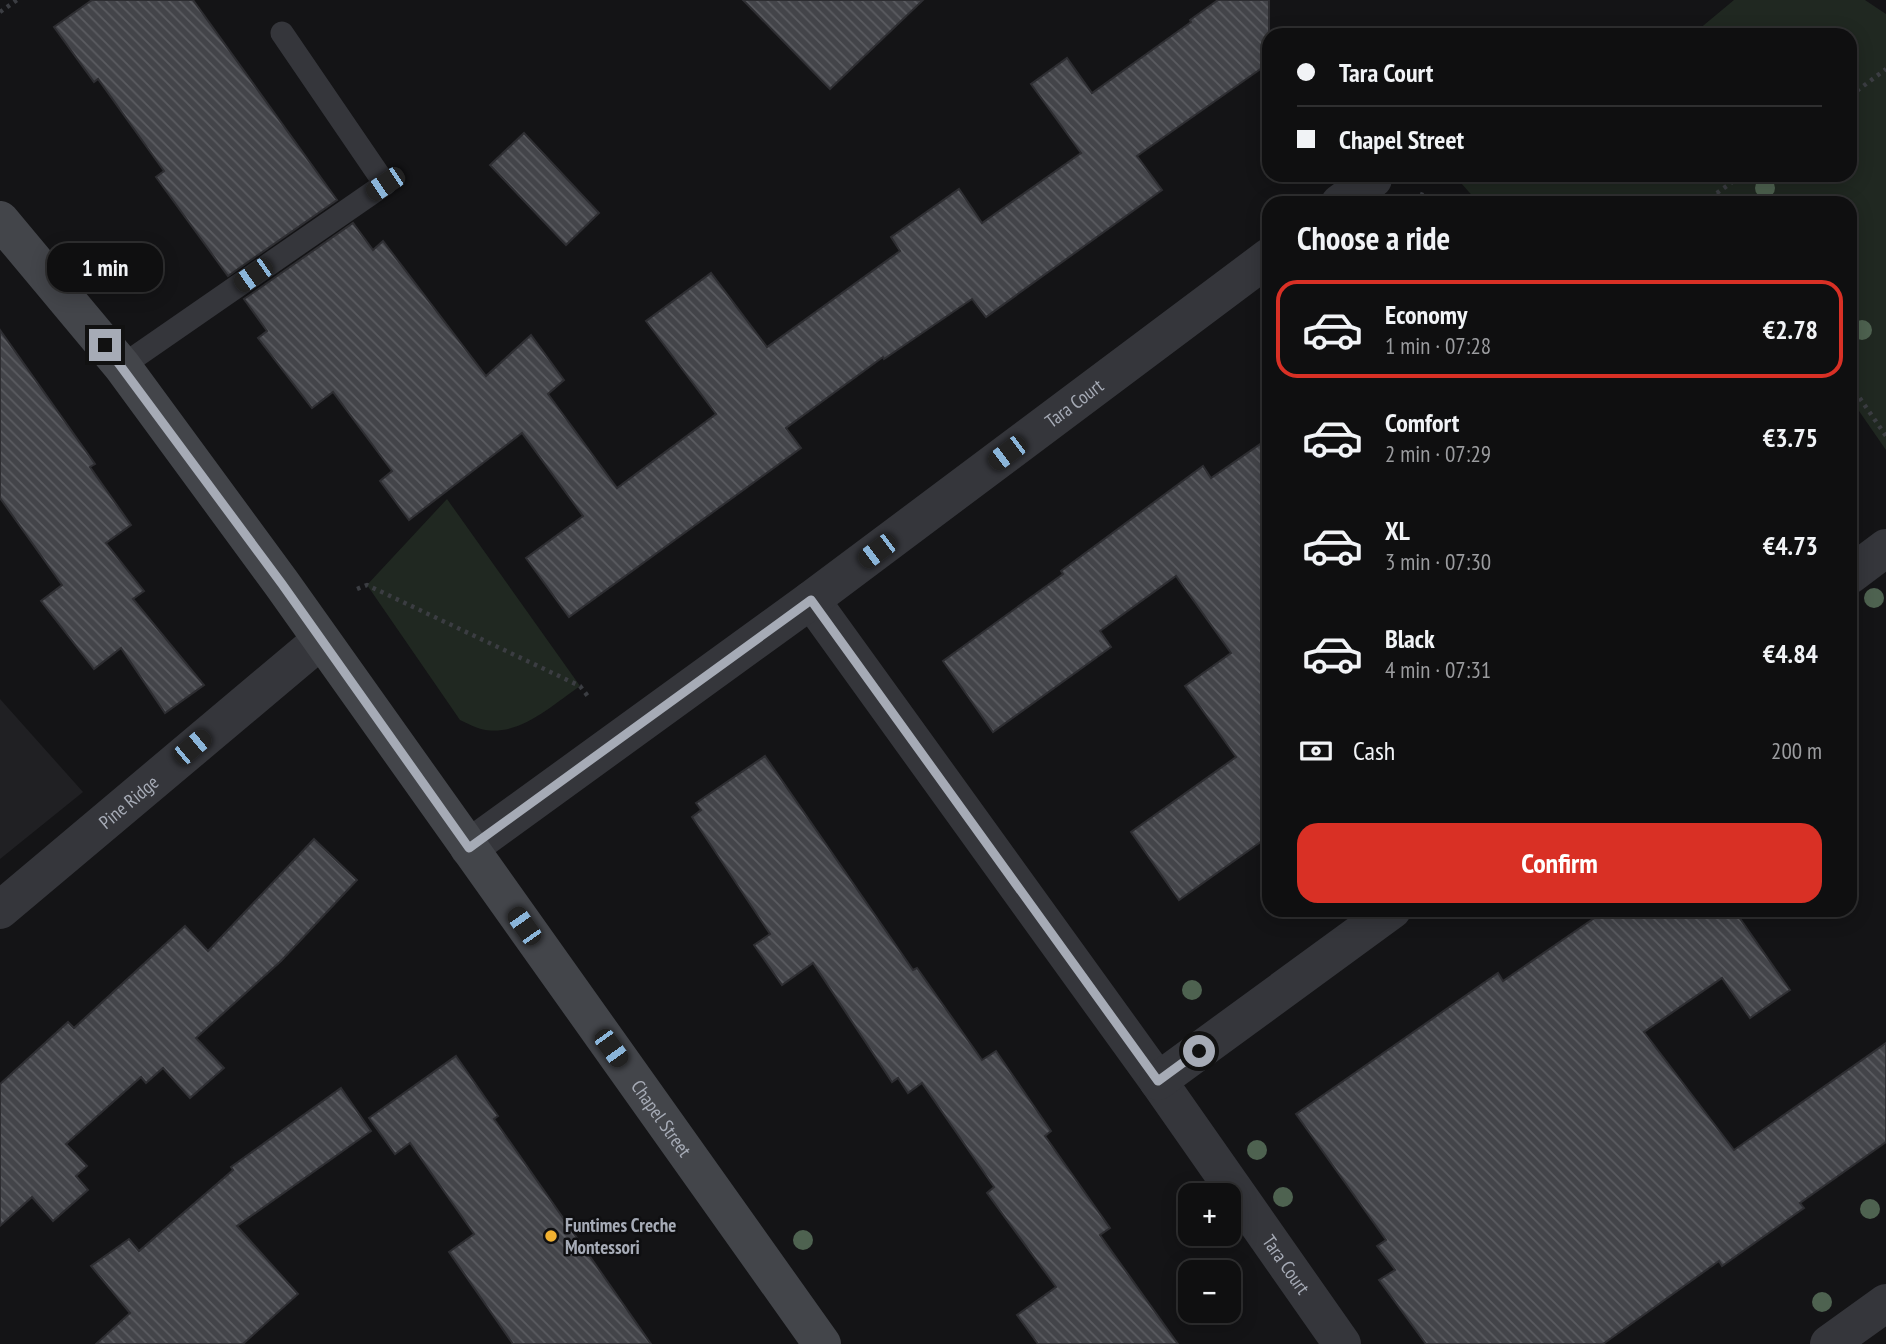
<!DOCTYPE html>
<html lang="en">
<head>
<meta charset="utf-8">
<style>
	body { margin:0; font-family:"PT Sans Narrow",sans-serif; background:#181819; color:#f1f3f6; height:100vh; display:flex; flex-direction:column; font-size:26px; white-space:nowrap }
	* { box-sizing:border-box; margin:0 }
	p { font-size:23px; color:#9b9c9f }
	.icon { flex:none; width:38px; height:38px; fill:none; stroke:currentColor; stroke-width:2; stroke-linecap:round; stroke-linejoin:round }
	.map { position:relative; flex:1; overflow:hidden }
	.drawer { position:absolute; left:1262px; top:196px; width:595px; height:721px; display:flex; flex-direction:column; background:#0f0f10; border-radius:21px; box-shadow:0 4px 18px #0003,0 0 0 2px #2f2f30 }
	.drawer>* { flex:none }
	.guide { position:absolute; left:1262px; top:28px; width:595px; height:154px; border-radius:21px; box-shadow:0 4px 18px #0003,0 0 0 2px #2f2f30; display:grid; align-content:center; height:154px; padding:0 35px; background:#0f0f10 }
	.controls { position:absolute; left:1178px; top:1183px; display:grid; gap:14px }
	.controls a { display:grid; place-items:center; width:63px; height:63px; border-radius:14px; background:#0f0f10; box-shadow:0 4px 18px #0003,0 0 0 2px #2f2f30; font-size:35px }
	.end { position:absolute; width:32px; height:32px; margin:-16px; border:9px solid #a6abb6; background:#111; box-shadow:0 0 0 4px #111 }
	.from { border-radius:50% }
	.bubble { position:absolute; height:49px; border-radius:21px; background:#0f0f10; box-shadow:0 4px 18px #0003,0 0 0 2px #2f2f30; font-size:23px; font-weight:600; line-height:49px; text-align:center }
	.car { position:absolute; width:21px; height:42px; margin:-21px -10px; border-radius:9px; box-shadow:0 0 5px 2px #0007; background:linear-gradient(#222 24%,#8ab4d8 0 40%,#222 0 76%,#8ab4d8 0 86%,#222 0) }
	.guide b { display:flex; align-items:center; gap:24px; height:66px; font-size:26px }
	.guide b+b { border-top:2px solid #2f2f30 }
	.guide i { width:18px; height:18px; background:#f1f3f6 }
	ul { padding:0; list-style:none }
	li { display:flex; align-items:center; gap:21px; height:98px; margin:0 14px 10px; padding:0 21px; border:4px solid transparent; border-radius:21px }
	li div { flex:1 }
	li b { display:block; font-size:26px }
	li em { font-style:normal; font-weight:600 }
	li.current { border-color:#d93025 }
	li>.icon { width:63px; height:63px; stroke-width:1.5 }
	h2 { padding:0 35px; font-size:32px; line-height:84px }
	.pay { display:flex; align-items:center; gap:18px; height:77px; padding:0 35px; font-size:26px }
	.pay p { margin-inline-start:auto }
	.cta { display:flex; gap:14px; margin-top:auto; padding:14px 35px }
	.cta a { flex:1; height:80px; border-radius:21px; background:#d93025; color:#fff; font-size:28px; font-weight:600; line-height:80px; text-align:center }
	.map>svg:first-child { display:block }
	.built { fill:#202023 }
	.green { fill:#202821 }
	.building { fill:url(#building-back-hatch); stroke:#2e2e32; stroke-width:2 }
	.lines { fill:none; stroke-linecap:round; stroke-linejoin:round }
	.path { stroke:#3b3d42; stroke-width:4.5; stroke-dasharray:3.5 5; stroke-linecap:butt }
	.service { stroke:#35363b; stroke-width:23 }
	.minor { stroke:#35363b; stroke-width:38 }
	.secondary { stroke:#43454a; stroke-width:38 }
	.tree { fill:#4e6250 }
	.route { stroke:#a6abb6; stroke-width:9 }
	.poi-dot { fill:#f0b031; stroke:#0f0f11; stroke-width:2.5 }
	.labels { text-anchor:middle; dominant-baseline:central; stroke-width:5; stroke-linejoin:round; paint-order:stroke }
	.street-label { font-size:19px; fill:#a6abb6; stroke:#0f0f11 }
	.poi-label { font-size:19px; font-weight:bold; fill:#a6abb6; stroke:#0f0f11; text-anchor:start }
</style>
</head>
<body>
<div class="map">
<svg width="1886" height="1344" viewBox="0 0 1886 1344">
	<defs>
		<pattern id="building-back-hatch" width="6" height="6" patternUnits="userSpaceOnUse" patternTransform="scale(1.75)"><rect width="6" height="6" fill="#434449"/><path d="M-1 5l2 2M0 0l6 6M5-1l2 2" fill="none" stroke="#5b5c61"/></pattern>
	</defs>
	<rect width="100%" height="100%" fill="#141416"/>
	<path class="built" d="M 0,699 L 83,792 L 0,859 Z"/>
	<g class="green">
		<path d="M 1734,0 L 1865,0 L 1886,14 L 1886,450 L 1850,398 L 1850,203 L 1474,203 L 1476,200 L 1454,175 L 1850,175 L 1850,35 L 1692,35 Z"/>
		<path d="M 447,499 L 580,686 C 551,706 518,738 481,729 C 474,727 467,723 460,720 L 367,585 Z"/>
	</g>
	<g class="building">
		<path d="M 92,0 L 193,0 L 337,200 L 228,276 L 156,177 L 164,171 L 98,79 L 94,82 L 54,27 Z"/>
		<path d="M 743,0 L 923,0 L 830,89 Z"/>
		<path d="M 1218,0 L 1269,0 L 1269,63 L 1137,156 L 1162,190 L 986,317 L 972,299 L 884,359 L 883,357 L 786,428 L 801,448 L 569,617 L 526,558 L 583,516 L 522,433 L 409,520 L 380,481 L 392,471 L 333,392 L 312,408 L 258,338 L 267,331 L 244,299 L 353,223 L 373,250 L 383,241 L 486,376 L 531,335 L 564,380 L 548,394 L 617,488 L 716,414 L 646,321 L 711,273 L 767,347 L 900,251 L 891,237 L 959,189 L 982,223 L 1081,153 L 1031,84 L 1067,58 L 1092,93 L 1191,22 L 1190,20 Z"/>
		<path d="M 524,133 L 599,213 L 566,245 L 490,165 Z"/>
		<path d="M 0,330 L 95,464 L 90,467 L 131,525 L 106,543 L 144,591 L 133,599 L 204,685 L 165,713 L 121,648 L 94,669 L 41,601 L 62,585 L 0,498 Z"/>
		<path d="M 1269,438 L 1269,836 L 1179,900 L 1131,832 L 1236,757 L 1185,686 L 1231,653 L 1176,576 L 1100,631 L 1111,647 L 993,732 L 943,661 L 1063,574 L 1061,571 L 1203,466 L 1211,478 Z"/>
		<path d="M 765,756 L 913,970 L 917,968 L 982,1060 L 996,1051 L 1051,1131 L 1045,1136 L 1110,1228 L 1100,1235 L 1178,1344 L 1038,1344 L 1017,1315 L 1056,1287 L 987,1193 L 994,1187 L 922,1083 L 908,1093 L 898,1078 L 892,1082 L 813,963 L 782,985 L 754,945 L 770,934 L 692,817 L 701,810 L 696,803 Z"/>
		<path d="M 314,839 L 357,880 L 281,961 L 196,1038 L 224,1068 L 190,1098 L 163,1068 L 146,1083 L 141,1077 L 66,1144 L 87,1166 L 76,1176 L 88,1190 L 53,1221 L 32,1197 L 0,1226 L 0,1084 L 68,1022 L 74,1028 L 185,926 L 208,951 Z"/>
		<path d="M 1606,910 L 1734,910 L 1790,990 L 1750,1018 L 1722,978 L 1644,1032 L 1734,1150 L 1886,1043 L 1886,1142 L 1800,1203 L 1804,1208 L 1722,1266 L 1719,1261 L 1603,1344 L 1426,1344 L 1379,1280 L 1395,1270 L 1377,1246 L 1386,1240 L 1296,1114 L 1498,973 L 1503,981 Z"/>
		<path d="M 456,1056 L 498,1116 L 494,1119 L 651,1344 L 513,1344 L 449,1252 L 474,1234 L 410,1143 L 395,1154 L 369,1118 Z"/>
		<path d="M 341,1088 L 371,1131 L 237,1226 L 298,1294 L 243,1344 L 96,1344 L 130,1313 L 91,1266 L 129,1239 L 139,1251 L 233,1170 L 231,1167 Z"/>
	</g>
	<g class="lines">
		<g class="path">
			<path d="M 0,12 L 17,0"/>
			<path d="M 1850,96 L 1886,69"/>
			<path d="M 1420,194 L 1448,203"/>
			<path d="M 1716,194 L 1723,203"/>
			<path d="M 1703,203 L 1742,175"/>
			<path d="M 1850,384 L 1886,436"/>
			<path d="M 357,589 L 367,585 L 580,686 L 590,699"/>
		</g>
		<path class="service" d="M 122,366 L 385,184 L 282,33"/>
		<g class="minor">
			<path d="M 1340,203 L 1373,179"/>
			<path d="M 1850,575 L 1886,548"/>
			<path id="s1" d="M 811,600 L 1158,1081 L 1342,1344"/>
			<path id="s2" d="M 469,848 L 811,600 L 1269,257"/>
			<path id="s3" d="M 0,910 L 321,640"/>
			<path d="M 1158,1081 L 1392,910"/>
			<path d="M 1829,1344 L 1886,1303"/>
		</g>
		<path class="secondary" id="s4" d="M 0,220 L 122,366 L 282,584 L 822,1344"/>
	</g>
	<g class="tree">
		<circle cx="1765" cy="188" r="10"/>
		<circle cx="1862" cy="330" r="10"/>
		<circle cx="1874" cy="598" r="10"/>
		<circle cx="1192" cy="990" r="10"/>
		<circle cx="1257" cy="1150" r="10"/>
		<circle cx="1283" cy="1197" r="10"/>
		<circle cx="1870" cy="1209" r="10"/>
		<circle cx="803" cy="1240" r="10"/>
		<circle cx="1822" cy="1302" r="10"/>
	</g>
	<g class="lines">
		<path class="route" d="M 105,345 L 282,584 L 469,848 L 811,600 L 1158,1081 L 1199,1051"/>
	</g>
	<circle class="poi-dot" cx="551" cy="1236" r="7"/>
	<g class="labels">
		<g class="street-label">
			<text stroke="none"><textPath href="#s2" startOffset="751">Tara Court</textPath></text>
			<text stroke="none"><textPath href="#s3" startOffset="168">Pine Ridge</textPath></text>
			<text stroke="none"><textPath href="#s4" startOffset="1116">Chapel Street</textPath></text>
			<text stroke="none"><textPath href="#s1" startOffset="817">Tara Court</textPath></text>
		</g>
		<g class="poi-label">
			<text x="565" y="1225">Funtimes Creche<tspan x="565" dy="22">Montessori</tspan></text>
		</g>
	</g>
</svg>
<div class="controls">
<a>+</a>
<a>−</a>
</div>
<i class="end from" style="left:1199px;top:1051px"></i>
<i class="end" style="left:105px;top:345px"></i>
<div class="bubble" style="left:47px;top:243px;width:116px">1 min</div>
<i class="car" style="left:385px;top:184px;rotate:236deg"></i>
<i class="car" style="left:253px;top:275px;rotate:235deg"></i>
<i class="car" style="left:1007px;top:453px;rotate:233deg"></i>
<i class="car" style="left:877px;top:551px;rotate:233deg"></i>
<i class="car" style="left:192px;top:747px;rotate:50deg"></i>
<i class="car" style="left:524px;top:926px;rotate:325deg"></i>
<i class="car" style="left:611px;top:1048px;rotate:144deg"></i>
<div class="guide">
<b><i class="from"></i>Tara Court</b>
<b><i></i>Chapel Street</b>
</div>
<section class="drawer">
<h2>Choose a ride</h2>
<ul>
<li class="current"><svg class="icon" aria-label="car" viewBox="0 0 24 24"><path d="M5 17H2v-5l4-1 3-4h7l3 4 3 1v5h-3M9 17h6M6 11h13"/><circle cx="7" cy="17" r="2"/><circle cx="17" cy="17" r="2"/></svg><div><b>Economy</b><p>1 min · 07:28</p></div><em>€2.78</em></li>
<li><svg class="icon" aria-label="car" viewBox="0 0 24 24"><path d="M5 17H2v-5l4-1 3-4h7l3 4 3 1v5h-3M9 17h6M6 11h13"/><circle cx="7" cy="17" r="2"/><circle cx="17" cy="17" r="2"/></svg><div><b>Comfort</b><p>2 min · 07:29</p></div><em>€3.75</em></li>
<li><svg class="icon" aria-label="car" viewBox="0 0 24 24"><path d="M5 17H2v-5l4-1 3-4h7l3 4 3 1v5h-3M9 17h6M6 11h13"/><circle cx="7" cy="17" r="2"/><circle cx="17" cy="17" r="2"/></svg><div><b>XL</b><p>3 min · 07:30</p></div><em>€4.73</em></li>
<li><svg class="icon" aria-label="car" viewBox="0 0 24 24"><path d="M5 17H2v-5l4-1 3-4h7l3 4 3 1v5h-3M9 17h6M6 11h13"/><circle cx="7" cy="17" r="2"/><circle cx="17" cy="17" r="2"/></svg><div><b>Black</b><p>4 min · 07:31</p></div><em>€4.84</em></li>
</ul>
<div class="pay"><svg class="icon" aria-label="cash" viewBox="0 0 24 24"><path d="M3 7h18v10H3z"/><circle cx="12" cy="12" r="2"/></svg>Cash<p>200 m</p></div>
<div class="cta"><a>Confirm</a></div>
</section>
</div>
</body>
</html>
